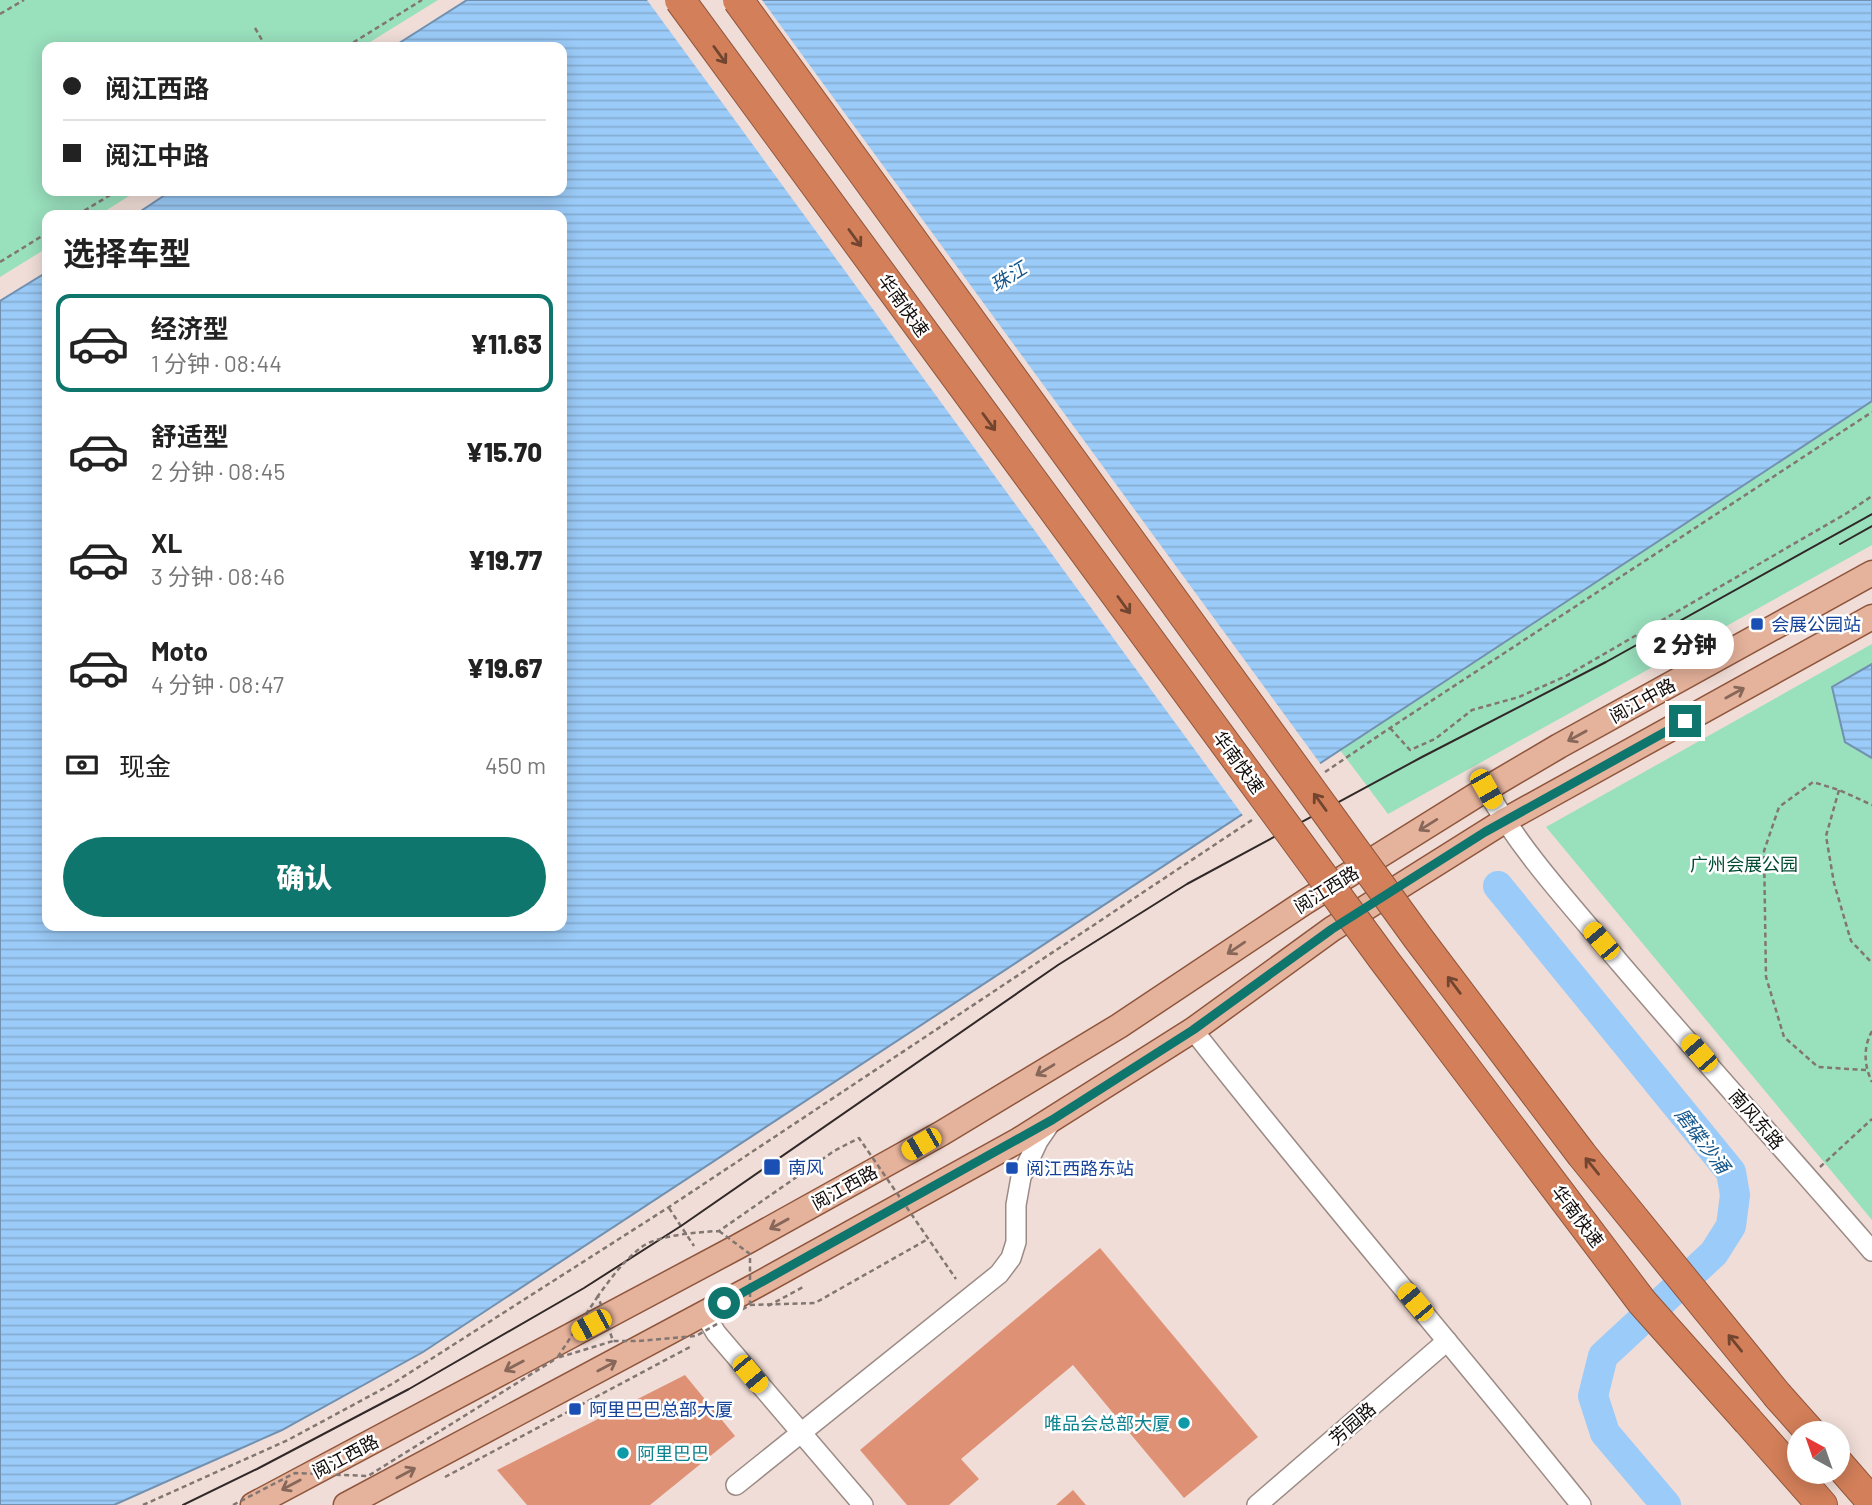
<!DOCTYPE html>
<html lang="zh">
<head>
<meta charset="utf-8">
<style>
	body { margin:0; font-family:Barlow,"Noto Sans SC",sans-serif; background:#f6f6f6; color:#222; height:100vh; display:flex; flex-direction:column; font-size:26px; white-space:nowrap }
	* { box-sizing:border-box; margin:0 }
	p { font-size:23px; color:#767676 }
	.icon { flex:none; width:38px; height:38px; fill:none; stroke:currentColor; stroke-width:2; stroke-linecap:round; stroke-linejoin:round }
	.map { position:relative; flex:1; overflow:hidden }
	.details { position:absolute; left:42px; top:210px; width:525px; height:721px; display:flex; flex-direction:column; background:#fff; border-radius:14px; box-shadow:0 4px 18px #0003 }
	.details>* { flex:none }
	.top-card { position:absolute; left:42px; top:42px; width:525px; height:154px; border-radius:14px; box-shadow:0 4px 18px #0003; display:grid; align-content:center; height:154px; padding:0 21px; background:#fff }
	.needle { width:46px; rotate:320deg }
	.fabs { position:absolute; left:1787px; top:1421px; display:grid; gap:14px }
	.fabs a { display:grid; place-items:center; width:63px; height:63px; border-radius:50%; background:#fff; box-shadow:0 4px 18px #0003; font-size:35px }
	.end { position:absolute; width:32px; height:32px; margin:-16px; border:9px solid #0f766e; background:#fff; box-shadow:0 0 0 4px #fff }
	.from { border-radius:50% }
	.bubble { position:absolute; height:49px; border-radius:24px; background:#fff; box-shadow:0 4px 18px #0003; font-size:23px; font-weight:800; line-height:49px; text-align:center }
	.car { position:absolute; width:21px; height:42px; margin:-21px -10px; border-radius:9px; box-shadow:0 0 5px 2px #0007; background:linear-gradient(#f5c518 24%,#345 0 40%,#f5c518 0 76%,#345 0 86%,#f5c518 0) }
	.top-card b { display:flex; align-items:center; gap:24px; height:66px; font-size:26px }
	.top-card b+b { border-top:2px solid #e0e0e0 }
	.top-card i { width:18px; height:18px; background:#222 }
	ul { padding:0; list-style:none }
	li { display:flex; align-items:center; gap:21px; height:98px; margin:0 14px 10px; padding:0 7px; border:4px solid transparent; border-radius:14px }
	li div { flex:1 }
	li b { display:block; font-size:26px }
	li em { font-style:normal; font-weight:800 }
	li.selected { border-color:#0f766e }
	li>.icon { width:63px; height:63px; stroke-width:1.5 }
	h2 { padding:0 21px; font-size:32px; line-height:84px }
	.pay { display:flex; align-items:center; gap:18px; height:77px; padding:0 21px; font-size:26px }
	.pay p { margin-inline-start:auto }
	.cta { display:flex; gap:14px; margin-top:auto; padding:14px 21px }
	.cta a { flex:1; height:80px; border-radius:42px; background:#0f766e; color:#fff; font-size:28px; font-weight:800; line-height:80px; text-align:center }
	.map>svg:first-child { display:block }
	.green { fill:#99e0bd }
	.water { fill:url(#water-rules); stroke:#7291b0; stroke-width:2 }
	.pier { fill:#f0ddd7 }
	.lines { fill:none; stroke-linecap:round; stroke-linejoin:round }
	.river { stroke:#9bcbf8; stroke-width:30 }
	.building { fill:#df9176 }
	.minor-casing { stroke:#9c8b85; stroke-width:22 }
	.major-casing { stroke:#8f563d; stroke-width:27 }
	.highway-casing { stroke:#8f563d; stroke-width:32 }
	.path { stroke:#827672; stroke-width:2.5; stroke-dasharray:5 3.5; stroke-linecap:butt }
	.minor { stroke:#fff; stroke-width:19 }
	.major { stroke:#e5b29b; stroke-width:24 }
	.highway { stroke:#d37f59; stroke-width:30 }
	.tram { stroke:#312927; stroke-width:2 }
	.highway-bridge-casing { stroke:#8f563d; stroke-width:32; stroke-linecap:butt }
	.path-bridge { stroke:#827672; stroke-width:2.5; stroke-dasharray:5 3.5; stroke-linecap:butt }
	.highway-bridge { stroke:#d37f59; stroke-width:30 }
	.oneway { stroke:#724531 }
	.oneway2 { stroke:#866759 }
	.route { stroke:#0f766e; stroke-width:9 }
	.transit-dot { fill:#1a4fb4; stroke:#fff; stroke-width:2.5 }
	.culture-dot { fill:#0f9aa8; stroke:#fff; stroke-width:2.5 }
	.labels { text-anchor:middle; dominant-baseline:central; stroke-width:5; stroke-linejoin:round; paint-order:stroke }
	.street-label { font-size:18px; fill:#110b09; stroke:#fff }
	.transit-label { font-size:18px; fill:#164399; stroke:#fff; text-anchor:start }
	.park-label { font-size:18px; fill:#014b32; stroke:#fff }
	.culture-label { font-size:18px; fill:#0d838f; stroke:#fff; text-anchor:end }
	.water-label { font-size:19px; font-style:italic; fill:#17588c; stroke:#fff }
</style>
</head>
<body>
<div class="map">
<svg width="1872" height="1505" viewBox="0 0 1872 1505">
	<defs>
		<pattern id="water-rules" width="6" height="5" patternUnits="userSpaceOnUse" patternTransform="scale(1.75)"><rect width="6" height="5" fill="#9bcbf8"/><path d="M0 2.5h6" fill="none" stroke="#84add3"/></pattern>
	</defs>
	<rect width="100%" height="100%" fill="#f0ddd7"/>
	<g class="green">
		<path d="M 0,0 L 438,0 L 362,47 L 47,47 L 47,191 L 137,191 L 99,215 L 47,215 L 47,248 L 0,277 Z"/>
		<path d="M 1872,401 L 1872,545 L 1388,814 L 1340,750 Z"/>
		<path d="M 1872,644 L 1872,1220 L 1546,827 Z"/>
	</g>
	<g class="water">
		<path d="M 467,0 L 1872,0 L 1872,401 L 423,1352 L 282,1430 L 114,1505 L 0,1505 L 0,301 L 47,272 L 47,926 L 562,926 L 562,215 L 135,215 L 171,191 L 562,191 L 562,47 L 393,47 Z"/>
		<path d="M 1872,664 L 1872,758 L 1845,742 L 1832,687 Z"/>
	</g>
	<path class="pier" d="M 647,0 L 762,0 L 1322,766 L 1244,817 Z"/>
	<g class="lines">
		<path class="river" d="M 1498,886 L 1731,1172 L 1735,1195 L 1731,1226 L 1714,1253 L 1603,1356 L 1593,1396 L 1605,1433 L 1666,1505"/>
	</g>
	<g class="building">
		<path d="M 1100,1248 L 1258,1437 L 1184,1498 L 1073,1365 L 961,1459 L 979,1479 L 949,1505 L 907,1505 L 860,1450 Z"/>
		<path d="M 685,1375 L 735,1436 L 650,1505 L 527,1505 L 497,1470 Z"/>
		<path d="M 1073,1490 L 1086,1505 L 1056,1505 Z"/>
	</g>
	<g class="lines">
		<defs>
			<g id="minor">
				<path d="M 1486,789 C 1522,853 1572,906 1619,962 C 1702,1059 1788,1154 1872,1251"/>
				<path d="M 1193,1030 C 1319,1191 1453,1345 1581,1505"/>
				<path d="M 704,1313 L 716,1333 L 863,1505"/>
				<path d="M 736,1485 L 999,1274 L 1011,1258 L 1016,1242 L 1016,1205 L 1021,1177 L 1038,1141 L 1051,1122"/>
				<path d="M 1257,1505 L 1447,1341"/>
			</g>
			<g id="major">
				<path d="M 253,1505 L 737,1247 L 942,1133 L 1119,1026 L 1305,902 L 1486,789 L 1559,746 L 1872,573"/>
				<path d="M 346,1505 L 757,1285 L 1019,1140 L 1193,1030 L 1332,929 L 1504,821 L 1872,617"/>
			</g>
			<g id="highway">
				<path d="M 1778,1396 L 1811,1433"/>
				<path d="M 1748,1421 L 1822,1505"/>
				<path d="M 1838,1463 L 1872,1502"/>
			</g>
		</defs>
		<use href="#minor" class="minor-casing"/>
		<use href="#major" class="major-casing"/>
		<use href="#highway" class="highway-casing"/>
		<g class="path">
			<path d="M 0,14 L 24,0"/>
			<path d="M 255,28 L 266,47"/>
			<path d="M 346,47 L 422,0"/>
			<path d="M 77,215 L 117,191"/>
			<path d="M 0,262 L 47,233"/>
			<path d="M 1390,728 L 1410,750 L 1435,739 L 1472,710 L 1519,697 L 1566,676 L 1847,513 L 1872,496"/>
			<path d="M 1325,772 L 1390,728 L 1872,412"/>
			<path d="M 1839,790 L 1826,836 L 1834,883 L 1851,941 L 1872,963"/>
			<path d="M 1872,1031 C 1863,1047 1864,1066 1872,1082"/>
			<path d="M 1866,1070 L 1818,1067 L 1784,1037 L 1766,977 L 1764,851 L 1779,807 L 1813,782 L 1839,790 L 1872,805"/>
			<path d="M 1820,1167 L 1872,1119"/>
			<path d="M 669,1208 L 694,1246"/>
			<path d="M 768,1306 L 805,1286"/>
			<path d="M 445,1477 L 690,1347"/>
			<path d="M 143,1505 L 288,1440 L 392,1384 L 669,1207 L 1252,820"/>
		</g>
		<use href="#minor" class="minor"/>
		<use href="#major" class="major"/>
		<use href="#highway" class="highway"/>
		<g class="tram">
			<path d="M 1840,544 L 1872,526"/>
			<path d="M 183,1505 L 257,1469 L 409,1389 L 584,1288 L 681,1226 L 1058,965 L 1187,884 L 1422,757 L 1606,662 L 1872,514"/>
		</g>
		<defs>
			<g id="highway-bridge">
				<path d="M 680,0 L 1384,960 L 1642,1302 L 1748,1421"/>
				<path d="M 738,0 L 1418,938 L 1582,1155 L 1778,1396"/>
			</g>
		</defs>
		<use href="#highway-bridge" class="highway-bridge-casing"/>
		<g class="path-bridge">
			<path d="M 719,1231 L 750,1254 L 750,1305 L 696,1336 L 639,1341 L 613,1341 L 598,1296 C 611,1278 624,1260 643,1246 C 659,1235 699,1232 719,1231 L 834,1151 L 859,1138 L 956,1279"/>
			<path d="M 598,1296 L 557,1358 L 613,1341"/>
			<path d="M 750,1305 L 815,1303 L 928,1239"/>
			<path d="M 233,1505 L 295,1473 L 368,1476 L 557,1358"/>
		</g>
		<use href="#highway-bridge" class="highway-bridge"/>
	</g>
	<defs><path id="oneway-shaft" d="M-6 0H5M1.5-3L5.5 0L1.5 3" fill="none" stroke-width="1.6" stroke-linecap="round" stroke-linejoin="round" transform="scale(1.75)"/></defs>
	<g class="oneway">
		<use href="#oneway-shaft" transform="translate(720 55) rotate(54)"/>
		<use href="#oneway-shaft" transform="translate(855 238) rotate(54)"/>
		<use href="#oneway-shaft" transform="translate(989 422) rotate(54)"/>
		<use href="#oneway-shaft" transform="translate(1124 605) rotate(54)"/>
		<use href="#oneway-shaft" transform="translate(1320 802) rotate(-126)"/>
		<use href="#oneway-shaft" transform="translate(1454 985) rotate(-127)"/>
		<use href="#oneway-shaft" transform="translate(1592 1166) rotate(-129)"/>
		<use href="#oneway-shaft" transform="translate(1735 1343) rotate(-129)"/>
	</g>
	<g class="oneway2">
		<use href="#oneway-shaft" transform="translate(1735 693) rotate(-29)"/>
		<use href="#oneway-shaft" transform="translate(1577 736) rotate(151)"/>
		<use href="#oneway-shaft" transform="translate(1428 825) rotate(148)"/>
		<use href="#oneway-shaft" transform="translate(1236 948) rotate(146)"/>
		<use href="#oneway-shaft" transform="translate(1045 1070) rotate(149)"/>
		<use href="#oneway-shaft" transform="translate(779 1224) rotate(151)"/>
		<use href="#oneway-shaft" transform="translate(514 1366) rotate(152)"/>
		<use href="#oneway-shaft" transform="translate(607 1366) rotate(-28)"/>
		<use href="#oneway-shaft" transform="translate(406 1473) rotate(-28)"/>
		<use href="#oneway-shaft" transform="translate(291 1485) rotate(152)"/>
	</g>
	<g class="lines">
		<path class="route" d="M 724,1303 L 1052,1120 L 1193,1030 L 1332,929 L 1485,832 L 1685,721"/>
	</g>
	<g class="transit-dot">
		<rect x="1750" y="617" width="14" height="14" rx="3.5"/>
		<rect x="763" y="1158" width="18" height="18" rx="3.5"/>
		<rect x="1005" y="1161" width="14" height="14" rx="3.5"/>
		<rect x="568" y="1402" width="14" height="14" rx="3.5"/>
	</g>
	<g class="culture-dot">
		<circle cx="1184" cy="1423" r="7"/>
		<circle cx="623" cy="1453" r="7"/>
	</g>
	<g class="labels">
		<g class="street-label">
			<text transform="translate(904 305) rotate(54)">华南快速</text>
			<text transform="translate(1642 700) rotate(-29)">阅江中路</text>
			<text transform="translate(1239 762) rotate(54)">华南快速</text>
			<text transform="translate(1326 889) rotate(-32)">阅江西路</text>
			<text transform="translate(1757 1119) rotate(49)">南风东路</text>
			<text transform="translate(844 1187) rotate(-29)">阅江西路</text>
			<text transform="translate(1578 1216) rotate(53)">华南快速</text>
			<text transform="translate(1352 1423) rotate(-41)">芳园路</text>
			<text transform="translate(345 1456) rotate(-28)">阅江西路</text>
		</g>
		<g class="transit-label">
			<text x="1771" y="624">会展公园站</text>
			<text x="788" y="1167">南风</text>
			<text x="1026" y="1168">阅江西路东站</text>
			<text x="589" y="1409">阿里巴巴总部大厦</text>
		</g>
		<g class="park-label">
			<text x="1744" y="864">广州会展公园</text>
		</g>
		<g class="culture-label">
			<text x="1170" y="1423">唯品会总部大厦</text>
			<text x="637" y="1453" text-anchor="start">阿里巴巴</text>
		</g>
		<g class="water-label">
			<text transform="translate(1008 276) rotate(-32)">珠江</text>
			<text transform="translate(1703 1140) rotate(53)">磨碟沙涌</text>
		</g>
	</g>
</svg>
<div class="fabs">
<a><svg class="needle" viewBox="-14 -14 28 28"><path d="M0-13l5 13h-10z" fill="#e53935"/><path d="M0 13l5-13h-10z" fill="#767676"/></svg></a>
</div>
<i class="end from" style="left:724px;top:1303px"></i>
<i class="end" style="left:1685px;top:721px"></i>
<div class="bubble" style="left:1636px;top:620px;width:98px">2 分钟</div>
<i class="car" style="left:1486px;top:789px;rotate:150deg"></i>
<i class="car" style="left:1601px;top:941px;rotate:320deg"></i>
<i class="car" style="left:1699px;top:1053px;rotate:319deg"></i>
<i class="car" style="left:921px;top:1144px;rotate:240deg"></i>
<i class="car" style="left:1415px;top:1302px;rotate:320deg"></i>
<i class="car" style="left:591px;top:1325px;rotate:242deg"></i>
<i class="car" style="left:750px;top:1374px;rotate:140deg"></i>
<div class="top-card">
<b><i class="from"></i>阅江西路</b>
<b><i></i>阅江中路</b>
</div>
<section class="details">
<h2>选择车型</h2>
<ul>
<li class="selected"><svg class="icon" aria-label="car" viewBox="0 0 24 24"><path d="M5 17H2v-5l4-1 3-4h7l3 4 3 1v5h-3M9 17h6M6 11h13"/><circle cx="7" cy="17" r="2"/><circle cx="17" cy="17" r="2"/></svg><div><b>经济型</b><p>1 分钟 · 08:44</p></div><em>¥11.63</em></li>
<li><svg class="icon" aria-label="car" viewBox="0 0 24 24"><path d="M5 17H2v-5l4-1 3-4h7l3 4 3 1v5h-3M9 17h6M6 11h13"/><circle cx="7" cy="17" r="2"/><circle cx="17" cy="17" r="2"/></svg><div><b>舒适型</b><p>2 分钟 · 08:45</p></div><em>¥15.70</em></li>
<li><svg class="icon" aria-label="car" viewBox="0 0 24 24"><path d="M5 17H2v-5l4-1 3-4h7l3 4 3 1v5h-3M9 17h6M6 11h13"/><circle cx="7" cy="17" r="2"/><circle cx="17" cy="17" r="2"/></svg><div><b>XL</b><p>3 分钟 · 08:46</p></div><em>¥19.77</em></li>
<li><svg class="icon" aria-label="car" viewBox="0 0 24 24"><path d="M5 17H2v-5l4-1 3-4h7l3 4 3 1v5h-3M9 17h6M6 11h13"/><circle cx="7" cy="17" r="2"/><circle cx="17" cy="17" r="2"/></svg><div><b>Moto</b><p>4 分钟 · 08:47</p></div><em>¥19.67</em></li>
</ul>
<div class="pay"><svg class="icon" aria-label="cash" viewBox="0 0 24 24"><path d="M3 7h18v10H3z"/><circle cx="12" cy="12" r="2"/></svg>现金<p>450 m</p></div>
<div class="cta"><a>确认</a></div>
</section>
</div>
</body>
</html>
